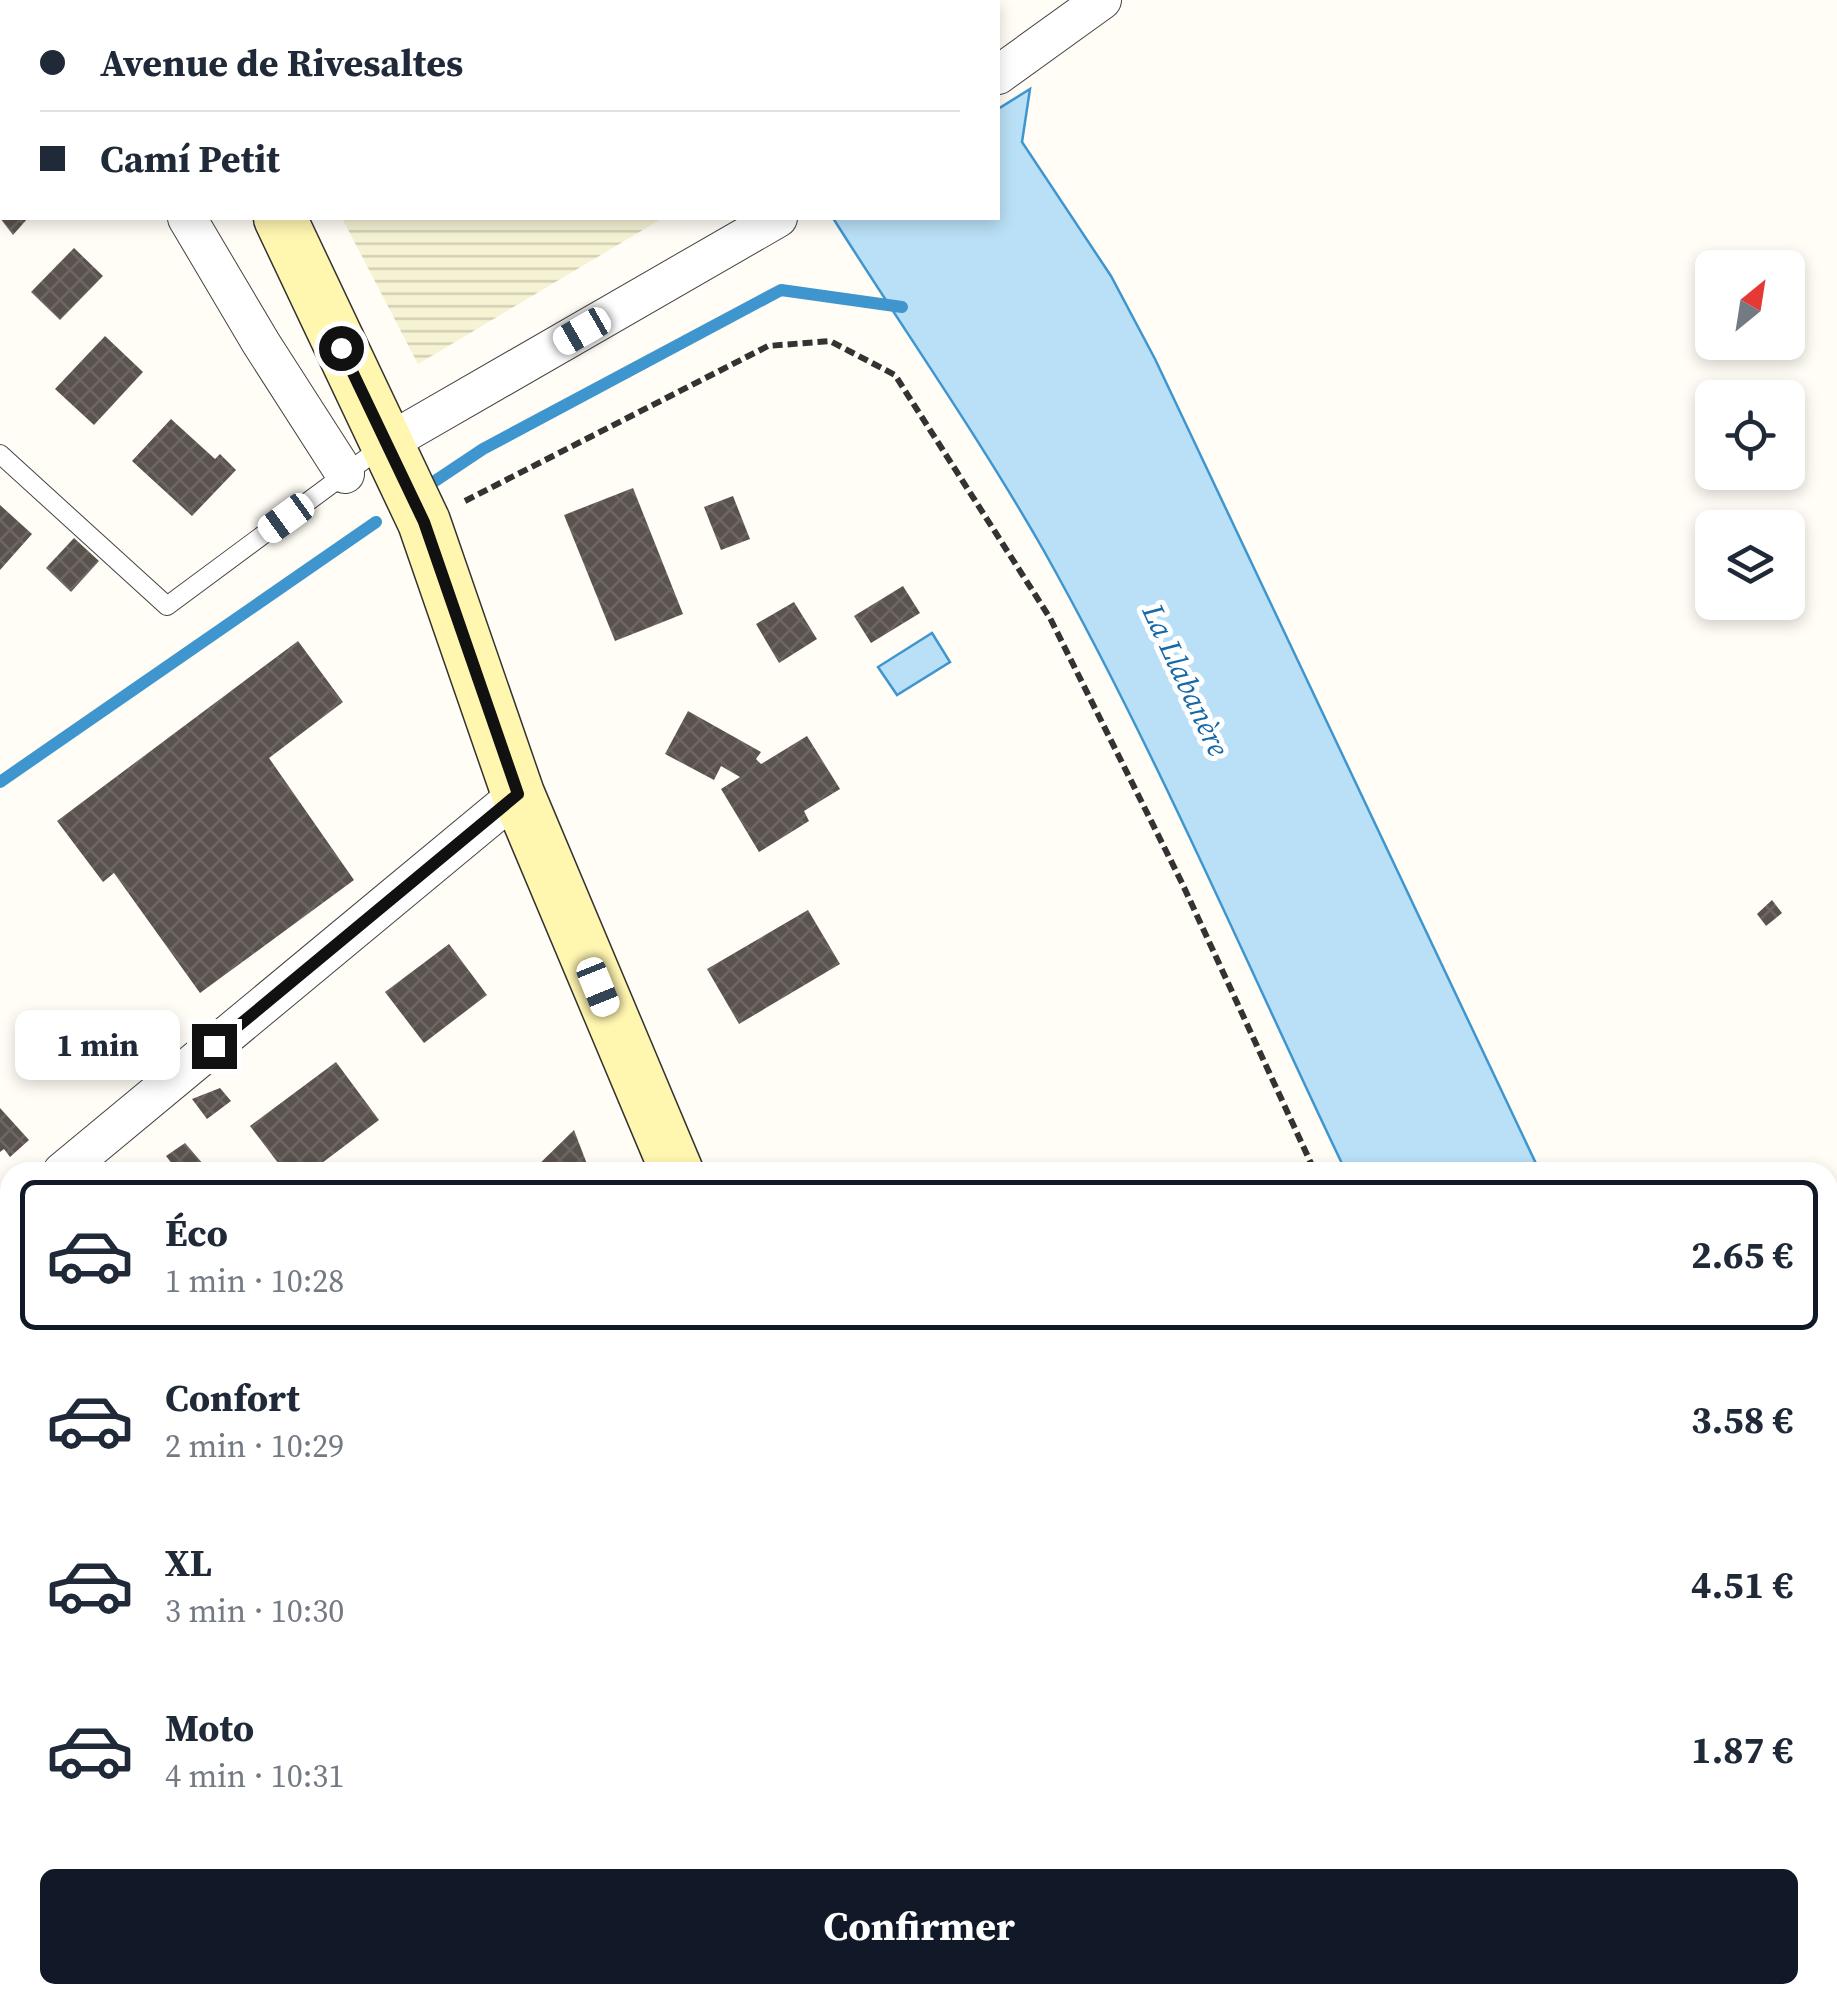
<!DOCTYPE html>
<html lang="fr">
<head>
<meta charset="utf-8">
<style>
	body { margin:0; font-family:"Source Serif 4",serif; background:#f6f6f7; color:#1f2937; height:100vh; display:flex; flex-direction:column; font-size:38px; white-space:nowrap }
	* { box-sizing:border-box; margin:0 }
	p { font-size:32px; color:#747a83 }
	.icon { flex:none; width:55px; height:55px; fill:none; stroke:currentColor; stroke-width:2; stroke-linecap:round; stroke-linejoin:round }
	.map { position:relative; flex:1; overflow:hidden }
	.details { position:absolute; left:0px; top:1162px; width:1838px; height:842px; display:flex; flex-direction:column; background:#fff; border-radius:30px 30px 0 0; box-shadow:0 5px 15px #0003 }
	.details>* { flex:none }
	.guide { position:absolute; left:0px; top:0px; width:1000px; height:220px; box-shadow:0 5px 15px #0003; display:grid; align-content:center; height:220px; padding:0 40px; background:#fff }
	.needle { width:65px; rotate:30deg }
	.fabs { position:absolute; left:1695px; top:250px; display:grid; gap:20px }
	.fabs a { display:grid; place-items:center; width:110px; height:110px; border-radius:15px; background:#fff; box-shadow:0 5px 15px #0003; font-size:50px }
	.end { position:absolute; width:45px; height:45px; margin:-22px; border:12px solid #111; background:#fff; box-shadow:0 0 0 5px #fff }
	.from { border-radius:50% }
	.bubble { position:absolute; height:70px; border-radius:15px; background:#fff; box-shadow:0 5px 15px #0003; font-size:32px; font-weight:700; line-height:70px; text-align:center }
	.car { position:absolute; width:30px; height:60px; margin:-30px -15px; border-radius:12px; box-shadow:0 0 8px 2px #0007; background:linear-gradient(#fff 24%,#345 0 40%,#fff 0 76%,#345 0 86%,#fff 0) }
	.guide b { display:flex; align-items:center; gap:35px; height:95px; font-size:38px }
	.guide b+b { border-top:2px solid #e0e1e3 }
	.guide i { width:25px; height:25px; background:#1f2937 }
	ul { padding:18px 0 0; list-style:none }
	li { display:flex; align-items:center; gap:30px; height:150px; margin:0 20px 15px; padding:0 20px; border:5px solid transparent; border-radius:15px }
	li div { flex:1 }
	li b { display:block; font-size:38px }
	li em { font-style:normal; font-weight:700 }
	li.current { border-color:#111827 }
	li>.icon { width:90px; height:90px; stroke-width:1.5 }
	.button { display:flex; gap:20px; margin-top:auto; padding:20px 40px }
	.button a { flex:1; height:115px; border-radius:15px; background:#111827; color:#fff; font-size:40px; font-weight:700; line-height:115px; text-align:center }
	.map>svg:first-child { display:block }
	.farmland { fill:url(#farmland-rules) }
	.water { fill:#b9e0f7; stroke:#3f96cf; stroke-width:2.5 }
	.lines { fill:none; stroke-linecap:round; stroke-linejoin:round }
	.stream { stroke:#3f96cf; stroke-width:12 }
	.building { fill:url(#building-cross-hatch) }
	.lane-casing { stroke:#444; stroke-width:20 }
	.street-casing { stroke:#444; stroke-width:40 }
	.secondary-casing { stroke:#333; stroke-width:55 }
	.path { stroke:#333; stroke-width:6; stroke-dasharray:10 5; stroke-linecap:butt }
	.lane { stroke:#fff; stroke-width:18 }
	.street { stroke:#fff; stroke-width:38 }
	.secondary { stroke:#fff6b0; stroke-width:52 }
	.route { stroke:#111; stroke-width:12 }
	.labels { text-anchor:middle; dominant-baseline:central; stroke-width:10; stroke-linejoin:round; paint-order:stroke }
	.water-label { font-size:30px; font-style:italic; fill:#1768a6; stroke:#fff }
</style>
</head>
<body>
<div class="map">
<svg width="1837" height="2004" viewBox="0 0 1837 2004">
	<defs>
		<pattern id="farmland-rules" width="6" height="5" patternUnits="userSpaceOnUse" patternTransform="scale(2.5)"><rect width="6" height="5" fill="#f6f3d4"/><path d="M0 2.5h6" fill="none" stroke="#d2cfb5"/></pattern>
		<pattern id="building-cross-hatch" width="8" height="8" patternUnits="userSpaceOnUse" patternTransform="scale(2.5)"><rect width="8" height="8" fill="#5a524d"/><path d="M0 0l8 8M0 8l8-8" fill="none" stroke="#6d6662"/></pattern>
	</defs>
	<rect width="100%" height="100%" fill="#fffdf5"/>
	<path class="farmland" d="M 342,218 L 663,218 L 418,364 Z"/>
	<g class="water">
		<path d="M 1030,89 L 1022,142 L 1111,276 L 1155,359 L 1540,1172 L 1346,1172 C 1247,965 1156,751 1044,551 C 979,437 903,329 833,218 L 998,218 L 998,109 Z"/>
		<path d="M 932,633 L 950,662 L 897,695 L 878,667 Z"/>
		<path d="M 1828,1775 L 1837,1796 L 1837,2004 L 1741,2004 L 1736,1995 L 1828,1995 Z"/>
	</g>
	<g class="lines">
		<g class="stream">
			<path d="M 435,481 L 483,449 L 781,290 L 902,307"/>
			<path d="M 0,782 L 376,522"/>
		</g>
	</g>
	<g class="building">
		<path d="M 0,218 L 28,218 L 13,235 Z"/>
		<path d="M 74,248 L 103,276 L 60,320 L 31,292 Z"/>
		<path d="M 105,336 L 143,372 L 94,425 L 55,389 Z"/>
		<path d="M 171,419 L 215,459 L 220,454 L 236,470 L 192,516 L 132,461 Z"/>
		<path d="M 633,488 L 683,614 L 615,641 L 564,515 Z"/>
		<path d="M 733,496 L 750,539 L 721,550 L 704,507 Z"/>
		<path d="M 0,505 L 32,534 L 0,570 Z"/>
		<path d="M 74,538 L 99,561 L 71,592 L 46,568 Z"/>
		<path d="M 903,586 L 920,613 L 871,643 L 854,616 Z"/>
		<path d="M 794,602 L 817,639 L 779,663 L 756,624 Z"/>
		<path d="M 298,641 L 343,702 L 269,758 L 354,880 L 200,993 L 114,873 L 103,882 L 57,821 Z"/>
		<path d="M 688,711 L 761,752 L 756,759 L 761,764 L 807,736 L 840,789 L 804,811 L 809,821 L 759,852 L 721,789 L 740,777 L 721,766 L 714,780 L 665,754 Z"/>
		<path d="M 1772,900 L 1782,913 L 1766,926 L 1757,914 Z"/>
		<path d="M 808,910 L 840,964 L 739,1024 L 707,969 Z"/>
		<path d="M 449,944 L 487,995 L 424,1043 L 385,992 Z"/>
		<path d="M 336,1062 L 379,1120 L 310,1172 L 285,1172 L 250,1126 Z"/>
		<path d="M 220,1088 L 231,1101 L 207,1119 L 192,1099 Z"/>
		<path d="M 0,1108 L 29,1140 L 10,1157 L 4,1149 L 0,1152 Z"/>
		<path d="M 574,1130 L 590,1172 L 531,1172 Z"/>
		<path d="M 185,1143 L 210,1172 L 164,1172 L 173,1165 L 166,1156 Z"/>
		<path d="M 4,1591 L 10,1598 L 10,1679 L 0,1668 Z"/>
		<path d="M 0,1786 L 10,1797 L 10,1868 L 0,1860 Z"/>
		<path d="M 114,1995 L 210,1995 L 200,2004 L 105,2004 Z"/>
		<path d="M 371,1995 L 457,1995 L 448,2004 L 380,2004 Z"/>
		<path d="M 553,1995 L 620,1995 L 624,1999 L 618,2004 L 544,2004 Z"/>
		<path d="M 1153,1995 L 1216,1995 L 1219,2004 L 1146,2004 L 1144,1998 Z"/>
	</g>
	<g class="lines">
		<defs>
			<g id="lane">
				<path d="M 0,454 L 167,606 L 383,446"/>
				<path d="M 0,1356 L 10,1366"/>
			</g>
			<g id="street">
				<path d="M 0,17 L 2,18"/>
				<path d="M 998,75 L 1102,0"/>
				<path d="M 187,218 L 261,343 L 345,474"/>
				<path d="M 384,445 L 778,218"/>
				<path d="M 62,1172 L 518,794"/>
				<path d="M 0,1219 L 10,1215"/>
				<path d="M 1005,1995 L 1009,2004"/>
				<path d="M 271,2004 L 281,1995"/>
			</g>
			<g id="secondary">
				<path d="M 163,0 L 164,2"/>
				<path d="M 280,218 L 424,522 L 518,794 L 677,1172"/>
				<path d="M 897,1995 L 898,2004"/>
			</g>
		</defs>
		<use href="#lane" class="lane-casing"/>
		<use href="#street" class="street-casing"/>
		<use href="#secondary" class="secondary-casing"/>
		<g class="path">
			<path d="M 857,0 L 859,2"/>
			<path d="M 465,501 L 768,346 L 830,341 L 895,375 L 1050,618 L 1182,883 L 1315,1172"/>
			<path d="M 1701,1995 L 1705,2004"/>
		</g>
		<use href="#lane" class="lane"/>
		<use href="#street" class="street"/>
		<use href="#secondary" class="secondary"/>
	</g>
	<g class="lines">
		<path class="route" d="M 214,1046 L 518,794 L 424,522 L 341,348"/>
	</g>
	<g class="labels">
		<g class="water-label">
			<text transform="translate(1186 680) rotate(65)">La Llabanère</text>
		</g>
	</g>
</svg>
<div class="fabs">
<a><svg class="needle" viewBox="-14 -14 28 28"><path d="M0-13l5 13h-10z" fill="#e53935"/><path d="M0 13l5-13h-10z" fill="#747a83"/></svg></a>
<a><svg class="icon" aria-label="locate" viewBox="0 0 24 24"><circle cx="12" cy="12" r="6"/><path d="M12 2v4M12 18v4M2 12h4M18 12h4"/></svg></a>
<a><svg class="icon" aria-label="layers" viewBox="0 0 24 24"><path d="M12 4l9 5-9 5-9-5zM3 14l9 5 9-5"/></svg></a>
</div>
<i class="end from" style="left:341px;top:348px"></i>
<i class="end" style="left:214px;top:1046px"></i>
<div class="bubble" style="left:15px;top:1010px;width:165px">1 min</div>
<i class="car" style="left:582px;top:331px;rotate:240deg"></i>
<i class="car" style="left:286px;top:518px;rotate:234deg"></i>
<i class="car" style="left:598px;top:987px;rotate:158deg"></i>
<div class="guide">
<b><i class="from"></i>Avenue de Rivesaltes</b>
<b><i></i>Camí Petit</b>
</div>
<section class="details">
<ul>
<li class="current"><svg class="icon" aria-label="car" viewBox="0 0 24 24"><path d="M5 17H2v-5l4-1 3-4h7l3 4 3 1v5h-3M9 17h6M6 11h13"/><circle cx="7" cy="17" r="2"/><circle cx="17" cy="17" r="2"/></svg><div><b>Éco</b><p>1 min · 10:28</p></div><em>2.65 €</em></li>
<li><svg class="icon" aria-label="car" viewBox="0 0 24 24"><path d="M5 17H2v-5l4-1 3-4h7l3 4 3 1v5h-3M9 17h6M6 11h13"/><circle cx="7" cy="17" r="2"/><circle cx="17" cy="17" r="2"/></svg><div><b>Confort</b><p>2 min · 10:29</p></div><em>3.58 €</em></li>
<li><svg class="icon" aria-label="car" viewBox="0 0 24 24"><path d="M5 17H2v-5l4-1 3-4h7l3 4 3 1v5h-3M9 17h6M6 11h13"/><circle cx="7" cy="17" r="2"/><circle cx="17" cy="17" r="2"/></svg><div><b>XL</b><p>3 min · 10:30</p></div><em>4.51 €</em></li>
<li><svg class="icon" aria-label="car" viewBox="0 0 24 24"><path d="M5 17H2v-5l4-1 3-4h7l3 4 3 1v5h-3M9 17h6M6 11h13"/><circle cx="7" cy="17" r="2"/><circle cx="17" cy="17" r="2"/></svg><div><b>Moto</b><p>4 min · 10:31</p></div><em>1.87 €</em></li>
</ul>
<div class="button"><a>Confirmer</a></div>
</section>
</div>
</body>
</html>
